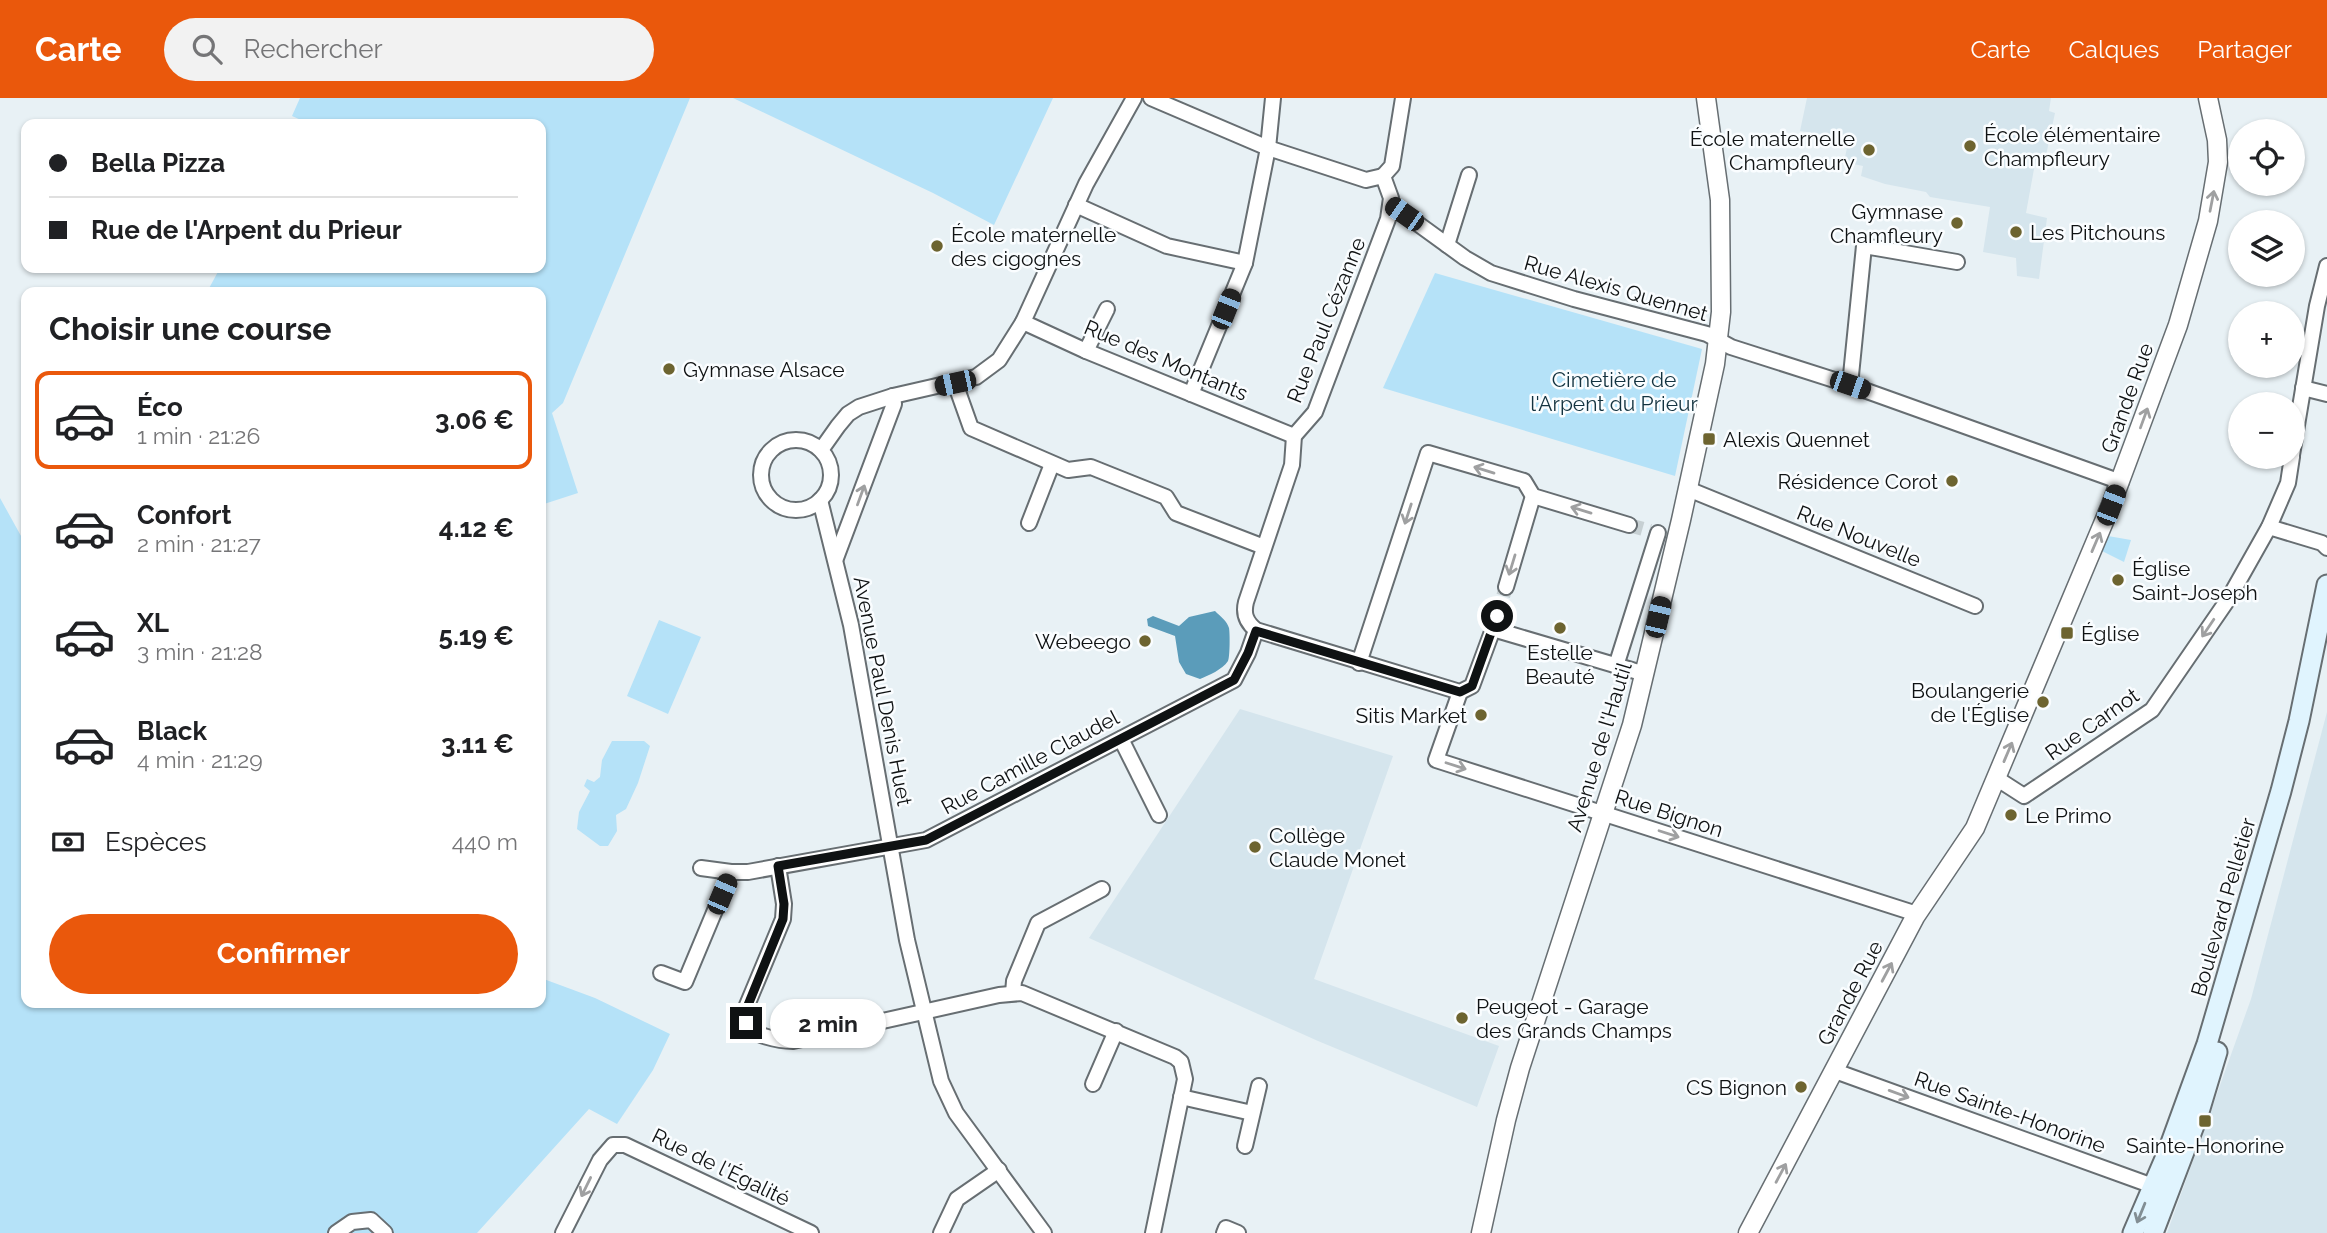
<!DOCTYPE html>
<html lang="fr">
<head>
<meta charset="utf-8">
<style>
	body { margin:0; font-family:Raleway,sans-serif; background:#f2f2f2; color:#202124; height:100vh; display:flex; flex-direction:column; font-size:26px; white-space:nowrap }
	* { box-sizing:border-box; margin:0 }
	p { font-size:23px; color:#757577 }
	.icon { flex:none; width:38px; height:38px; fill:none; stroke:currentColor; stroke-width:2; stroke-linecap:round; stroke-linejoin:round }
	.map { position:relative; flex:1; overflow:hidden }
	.sheet { position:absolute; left:21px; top:189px; width:525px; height:721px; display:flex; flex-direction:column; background:#fff; border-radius:14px; box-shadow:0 2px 5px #0004 }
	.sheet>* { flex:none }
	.guide { position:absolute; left:21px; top:21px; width:525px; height:154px; border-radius:14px; box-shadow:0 2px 5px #0004; display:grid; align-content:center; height:154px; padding:0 28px; background:#fff }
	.tools { position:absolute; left:2228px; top:21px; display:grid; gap:14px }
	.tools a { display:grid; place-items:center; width:77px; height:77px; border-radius:50%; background:#fff; box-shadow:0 2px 5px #0004; font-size:35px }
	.end { position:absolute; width:32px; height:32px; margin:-16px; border:9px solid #0f1213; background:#fff; box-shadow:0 0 0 4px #fff }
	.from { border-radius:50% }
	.bubble { position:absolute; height:49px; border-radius:24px; background:#fff; box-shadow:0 2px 5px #0004; font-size:23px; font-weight:700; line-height:49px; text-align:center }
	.car { position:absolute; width:21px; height:42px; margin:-21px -10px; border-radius:9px; box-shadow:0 0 5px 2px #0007; background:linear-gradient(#222 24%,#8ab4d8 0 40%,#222 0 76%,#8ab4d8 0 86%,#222 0) }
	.guide b { display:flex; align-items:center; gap:24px; height:66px; font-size:26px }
	.guide b+b { border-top:2px solid #e0e0e0 }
	.guide i { width:18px; height:18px; background:#202124 }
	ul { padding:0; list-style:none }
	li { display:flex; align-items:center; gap:21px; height:98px; margin:0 14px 10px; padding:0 14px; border:4px solid transparent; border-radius:14px }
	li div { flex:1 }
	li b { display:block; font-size:26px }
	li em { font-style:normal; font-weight:700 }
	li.current { border-color:#ea580c }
	li>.icon { width:63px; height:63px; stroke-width:1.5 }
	h2 { padding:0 28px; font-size:32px; line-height:84px }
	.pay { display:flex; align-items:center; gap:18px; height:77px; padding:0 28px; font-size:26px }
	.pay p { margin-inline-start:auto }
	.button { display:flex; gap:14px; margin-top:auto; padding:14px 28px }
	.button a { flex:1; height:80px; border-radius:42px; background:#ea580c; color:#fff; font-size:28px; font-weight:700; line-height:80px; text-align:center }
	header { display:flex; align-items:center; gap:42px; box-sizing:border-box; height:98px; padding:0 35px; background:#ea580c; color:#fff }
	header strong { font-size:33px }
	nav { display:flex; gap:38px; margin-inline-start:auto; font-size:24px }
	.search { width:490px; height:63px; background:#f2f2f2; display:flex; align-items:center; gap:18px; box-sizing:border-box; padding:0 24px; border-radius:38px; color:#757577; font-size:26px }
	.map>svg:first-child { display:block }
	.built { fill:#d5e5ed }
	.green { fill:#b5e2f8 }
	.water { fill:#5b9cba }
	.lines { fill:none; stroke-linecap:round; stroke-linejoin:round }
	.minor-tunnel { stroke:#c7d0d3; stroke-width:14; stroke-dasharray:14 7; stroke-linecap:butt }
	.minor-casing { stroke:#676e72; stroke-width:18 }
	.tertiary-casing { stroke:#676e72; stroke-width:21 }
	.secondary-casing { stroke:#676e72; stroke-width:23 }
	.minor { stroke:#fff; stroke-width:14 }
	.tertiary { stroke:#fff; stroke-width:18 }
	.secondary { stroke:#e0f4fe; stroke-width:19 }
	.oneway { stroke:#9fa0a1 }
	.oneway2 { stroke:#828e94 }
	.route { stroke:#0f1213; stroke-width:9 }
	.poi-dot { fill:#6d6430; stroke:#fafdff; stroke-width:2.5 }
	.labels { text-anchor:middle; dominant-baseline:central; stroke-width:5; stroke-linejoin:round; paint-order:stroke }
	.poi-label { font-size:21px; fill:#0f1213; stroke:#fafdff; text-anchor:start }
	.street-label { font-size:21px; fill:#0f1213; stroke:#fafdff }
	.park-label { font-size:21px; fill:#133340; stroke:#fafdff }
</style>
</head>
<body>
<header>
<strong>Carte</strong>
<div class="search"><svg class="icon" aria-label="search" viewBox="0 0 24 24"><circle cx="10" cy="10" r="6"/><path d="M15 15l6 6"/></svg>Rechercher</div>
<nav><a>Carte</a><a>Calques</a><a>Partager</a></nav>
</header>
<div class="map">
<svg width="2327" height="1135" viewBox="0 0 2327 1135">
	<rect width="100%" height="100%" fill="#e8f1f5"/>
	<g class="built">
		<path d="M 1807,0 L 2051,0 L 2049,13 L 2055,15 L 2045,62 L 2036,60 L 2026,115 L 2047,120 L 2039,181 L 2017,178 L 2016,160 L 1983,154 L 1990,109 L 1930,99 L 1926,94 L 1885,86 L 1861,78 L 1863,68 L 1844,64 L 1849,40 L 1800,33 Z"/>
		<path d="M 1240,611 L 1393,658 L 1314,881 L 1499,948 L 1477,1009 L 1318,943 L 1089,840 Z"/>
		<path d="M 2327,614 L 2327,1135 L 2167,1135 L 2251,901 Z"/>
	</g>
	<g class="green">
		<path d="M 300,0 L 690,0 L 563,305 L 552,315 L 578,395 L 541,407 L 541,194 L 207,194 L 220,170 L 541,170 L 541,26 L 310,26 L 292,18 Z"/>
		<path d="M 733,0 L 1053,0 L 994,127 L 933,95 Z"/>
		<path d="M 1435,175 L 1702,251 L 1675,378 L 1383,290 Z"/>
		<path d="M 0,400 L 26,447 L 26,905 L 541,905 L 541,880 L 595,900 L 670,936 L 653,972 L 617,1026 L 589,1011 L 477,1135 L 0,1135 Z"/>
		<path d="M 2108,438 L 2131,442 L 2124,464 L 2102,453 Z"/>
		<path d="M 659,522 L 701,539 L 668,616 L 627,598 Z"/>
		<path d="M 612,643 L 644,643 L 650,648 L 638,685 L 626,711 L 616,717 L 617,733 L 608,748 L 600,748 L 577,731 L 579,714 L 590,693 L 584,688 L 587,681 L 594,684 L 600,679 L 602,662 Z"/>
	</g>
	<path class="water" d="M 1215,513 C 1220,518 1227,523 1229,530 C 1230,535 1230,559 1228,563 C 1222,572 1209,577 1200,581 L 1186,576 L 1179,564 L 1175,538 L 1148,528 L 1147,521 L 1153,518 L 1179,528 L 1189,519 Z"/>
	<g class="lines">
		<g class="minor-tunnel">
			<path d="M 1629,427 L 1650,433"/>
			<path d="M 1497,518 L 1506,489"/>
		</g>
		<defs>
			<g id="minor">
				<path d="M 1151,0 L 1268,50 L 1366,82 L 1383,78"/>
				<path d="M 1403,0 L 1392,68 L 1383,78 L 1391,100 L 1388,121 L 1315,314 L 1294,338 L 1292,367 L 1246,504 C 1243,516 1246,524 1256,532 L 1460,594 L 1472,588 L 1493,531 L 1645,576"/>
				<path d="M 1076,107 L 1167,148 L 1245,165"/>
				<path d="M 1392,107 L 1465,160 L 1491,175 L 1574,201 L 1707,236 L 1731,249 L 1850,287 L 2121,384"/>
				<path d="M 1447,147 L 1469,77"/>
				<path d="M 1023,224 L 1086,253 L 1294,338"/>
				<path d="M 1086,253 L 1107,211"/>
				<path d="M 955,285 L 971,330 L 1068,372 L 1091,369 L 1166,399 L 1176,415 L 1264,449"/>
				<path d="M 1850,287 L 1864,148 L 1957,164"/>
				<path d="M 2303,290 L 2327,296"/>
				<path d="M 1191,296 L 1245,165 L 1268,50 L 1273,0"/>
				<circle cx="796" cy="377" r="35"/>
				<path d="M 821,352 L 838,328 L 848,316 L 859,309 L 893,298 L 976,279 L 999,262 L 1023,224 L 1086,86 L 1134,0"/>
				<path d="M 2292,357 L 2317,208 L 2327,168"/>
				<path d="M 1688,391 L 1975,508"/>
				<path d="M 820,402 L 851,527 L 907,842 L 941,983 L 956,1015 L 1044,1135"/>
				<path d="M 1029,425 L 1052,366"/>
				<path d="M 2269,429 L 2322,445 L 2327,450"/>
				<path d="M 836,460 L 894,306 L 893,298"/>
				<path d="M 1506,489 L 1533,398"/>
				<path d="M 1359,565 L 1428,355 L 1524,383 L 1533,398 L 1629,427"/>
				<path d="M 1616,568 L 1658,435"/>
				<path d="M 1460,594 L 1436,662 L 1917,816"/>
				<path d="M 1121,641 L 1159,717"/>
				<path d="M 1996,680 L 2024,698 L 2152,612 L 2229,500 L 2269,429 L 2288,385 L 2292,359"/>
				<path d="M 778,768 L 784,806 L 783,821 L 745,912 C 745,916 744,920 745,924 C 750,938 781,943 793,943 L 999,897 L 1022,895 L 1175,959 L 1181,964 L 1185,981 L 1153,1135"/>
				<path d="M 701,770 L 731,774 L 748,774 L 926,742 L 1234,582 L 1248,555 L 1256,532"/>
				<path d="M 661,875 L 685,884 L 731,774"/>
				<path d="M 1013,895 L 1014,883 L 1038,825 L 1102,791"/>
				<path d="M 1835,973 L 2153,1088 L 2160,1089"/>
				<path d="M 1093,986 L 1116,933"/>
				<path d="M 1181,999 L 1252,1015"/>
				<path d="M 1245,1048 L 1259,988"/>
				<path d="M 336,1135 L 352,1124 L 371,1122 L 385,1135"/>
				<path d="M 563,1135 L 600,1062 L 613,1047 L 625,1047 L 811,1135"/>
				<path d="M 941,1135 L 957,1101 L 999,1072"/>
				<path d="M 1224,1135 L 1226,1130 L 1238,1135"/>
			</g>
			<g id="tertiary">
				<path d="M 1481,1135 L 1506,1022 L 1520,970 L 1632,627 L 1681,422 L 1715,266 L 1721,214 L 1720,102 L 1706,0"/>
				<path d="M 1748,1135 L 1915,819 L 1975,730 L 2111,407 L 2178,227 L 2208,123 L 2218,64 L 2217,42 L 2208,0"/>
			</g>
			<g id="secondary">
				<path d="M 2133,1135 L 2167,1056 L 2207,946 L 2281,693 L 2299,623 L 2327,487"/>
				<path d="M 2153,1135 L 2198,1017 L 2217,954"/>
			</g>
		</defs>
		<use href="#minor" class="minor-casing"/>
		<use href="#tertiary" class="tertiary-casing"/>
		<use href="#secondary" class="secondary-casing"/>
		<use href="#minor" class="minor"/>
		<use href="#tertiary" class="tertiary"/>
		<use href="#secondary" class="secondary"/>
	</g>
	<defs><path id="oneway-shaft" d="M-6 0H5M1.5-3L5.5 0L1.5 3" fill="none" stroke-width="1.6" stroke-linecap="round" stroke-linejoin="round" transform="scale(1.75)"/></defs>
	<g class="oneway">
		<use href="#oneway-shaft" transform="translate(2212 103) rotate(-79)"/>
		<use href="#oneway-shaft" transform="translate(2144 320) rotate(-70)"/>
		<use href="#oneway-shaft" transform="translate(1484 372) rotate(-163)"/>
		<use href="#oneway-shaft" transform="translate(861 397) rotate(-70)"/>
		<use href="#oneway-shaft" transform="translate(1581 412) rotate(-163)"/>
		<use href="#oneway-shaft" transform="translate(1408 416) rotate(108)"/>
		<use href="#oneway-shaft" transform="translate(2096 444) rotate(-67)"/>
		<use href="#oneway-shaft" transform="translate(1512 467) rotate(107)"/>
		<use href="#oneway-shaft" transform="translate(2208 530) rotate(124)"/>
		<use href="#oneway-shaft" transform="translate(2008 654) rotate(-67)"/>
		<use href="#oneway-shaft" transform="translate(1456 668) rotate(18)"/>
		<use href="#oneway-shaft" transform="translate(1669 736) rotate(18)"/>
		<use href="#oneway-shaft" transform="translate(1887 874) rotate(-62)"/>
		<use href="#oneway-shaft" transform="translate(1899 996) rotate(20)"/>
		<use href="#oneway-shaft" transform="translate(1781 1075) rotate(-62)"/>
		<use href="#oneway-shaft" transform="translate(586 1089) rotate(116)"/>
	</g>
	<use class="oneway2" href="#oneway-shaft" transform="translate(2141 1115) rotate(112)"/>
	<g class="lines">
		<path class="route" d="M 746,925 L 746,912 L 783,821 L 784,806 L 778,768 L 926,742 L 1234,582 L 1248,555 L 1256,533 L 1460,594 L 1472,588 L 1497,518"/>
	</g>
	<g class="poi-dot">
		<circle cx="1970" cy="48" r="7"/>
		<circle cx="1869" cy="52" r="7"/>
		<circle cx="1957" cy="125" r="7"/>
		<circle cx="2016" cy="134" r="7"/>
		<circle cx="937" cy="148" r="7"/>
		<circle cx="669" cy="271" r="7"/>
		<rect x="1702" y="334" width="14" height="14" rx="3.5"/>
		<circle cx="1952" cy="383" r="7"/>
		<circle cx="2118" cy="482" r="7"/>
		<circle cx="1560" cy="530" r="7"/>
		<rect x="2060" y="528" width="14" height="14" rx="3.5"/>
		<circle cx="1145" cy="543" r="7"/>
		<circle cx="2043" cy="604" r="7"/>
		<circle cx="1481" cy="617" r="7"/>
		<circle cx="2011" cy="717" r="7"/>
		<circle cx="1255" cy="749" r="7"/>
		<circle cx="1462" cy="920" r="7"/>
		<circle cx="1801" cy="989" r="7"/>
		<rect x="2198" y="1016" width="14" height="14" rx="3.5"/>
	</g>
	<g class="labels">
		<g class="poi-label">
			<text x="1984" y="36">École élémentaire<tspan x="1984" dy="24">Champfleury</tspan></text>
			<text x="1855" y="40" text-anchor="end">École maternelle<tspan x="1855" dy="24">Champfleury</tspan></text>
			<text x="1943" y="113" text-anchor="end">Gymnase<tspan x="1943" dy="24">Chamfleury</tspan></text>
			<text x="2030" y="134">Les Pitchouns</text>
			<text x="951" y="136">École maternelle<tspan x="951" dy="24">des cigognes</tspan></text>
			<text x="683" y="271">Gymnase Alsace</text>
			<text x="1723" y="341">Alexis Quennet</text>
			<text x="1938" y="383" text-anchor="end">Résidence Corot</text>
			<text x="2132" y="470">Église<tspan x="2132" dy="24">Saint-Joseph</tspan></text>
			<text x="2081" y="535">Église</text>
			<text x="1131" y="543" text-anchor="end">Webeego</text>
			<text x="1560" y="554" text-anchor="middle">Estelle<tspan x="1560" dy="24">Beauté</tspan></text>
			<text x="2029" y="592" text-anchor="end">Boulangerie<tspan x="2029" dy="24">de l'Église</tspan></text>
			<text x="1467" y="617" text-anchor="end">Sitis Market</text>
			<text x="2025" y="717">Le Primo</text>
			<text x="1269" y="737">Collège<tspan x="1269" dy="24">Claude Monet</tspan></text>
			<text x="1476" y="908">Peugeot - Garage<tspan x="1476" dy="24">des Grands Champs</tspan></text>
			<text x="1787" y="989" text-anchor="end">CS Bignon</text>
			<text x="2205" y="1047" text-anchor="middle">Sainte-Honorine</text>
		</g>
		<g class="street-label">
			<text transform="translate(1616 190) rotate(16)">Rue Alexis Quennet</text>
			<text transform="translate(1326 222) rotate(-68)">Rue Paul Cézanne</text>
			<text transform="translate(1166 262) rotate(23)">Rue des Montants</text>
			<text transform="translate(2127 300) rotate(-70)">Grande Rue</text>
			<text transform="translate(1859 438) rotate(22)">Rue Nouvelle</text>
			<text transform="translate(883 593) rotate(79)">Avenue Paul Denis Huet</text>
			<text transform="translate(2092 626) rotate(-35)">Rue Carnot</text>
			<text transform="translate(1599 649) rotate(-73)">Avenue de l'Hautil</text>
			<text transform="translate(1030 664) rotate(-28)">Rue Camille Claudel</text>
			<text transform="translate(1669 715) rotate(18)">Rue Bignon</text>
			<text transform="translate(2223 809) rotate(-74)">Boulevard Pelletier</text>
			<text transform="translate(1850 895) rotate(-62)">Grande Rue</text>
			<text transform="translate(2010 1014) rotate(20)">Rue Sainte-Honorine</text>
			<text transform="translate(721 1069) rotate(26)">Rue de l'Égalité</text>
		</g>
		<g class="park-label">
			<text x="1614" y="281">Cimetière de<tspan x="1614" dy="24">l'Arpent du Prieur</tspan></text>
		</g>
	</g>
</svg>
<div class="tools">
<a><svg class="icon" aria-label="locate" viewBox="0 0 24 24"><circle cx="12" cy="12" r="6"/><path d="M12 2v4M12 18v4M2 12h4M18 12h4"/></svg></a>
<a><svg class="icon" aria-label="layers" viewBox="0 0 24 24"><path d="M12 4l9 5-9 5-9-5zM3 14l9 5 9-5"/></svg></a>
<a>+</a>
<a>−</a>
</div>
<i class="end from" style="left:1497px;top:518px"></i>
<i class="end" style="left:746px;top:925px"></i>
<div class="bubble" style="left:770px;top:901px;width:116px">2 min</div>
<i class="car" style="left:1404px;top:116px;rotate:305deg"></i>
<i class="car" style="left:1226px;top:211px;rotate:22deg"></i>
<i class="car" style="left:955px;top:285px;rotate:258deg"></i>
<i class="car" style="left:1850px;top:287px;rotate:109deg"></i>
<i class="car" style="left:2111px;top:407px;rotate:21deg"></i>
<i class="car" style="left:1658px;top:519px;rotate:13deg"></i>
<i class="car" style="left:722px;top:796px;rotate:23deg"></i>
<div class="guide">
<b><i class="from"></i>Bella Pizza</b>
<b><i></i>Rue de l'Arpent du Prieur</b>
</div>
<section class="sheet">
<h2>Choisir une course</h2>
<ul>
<li class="current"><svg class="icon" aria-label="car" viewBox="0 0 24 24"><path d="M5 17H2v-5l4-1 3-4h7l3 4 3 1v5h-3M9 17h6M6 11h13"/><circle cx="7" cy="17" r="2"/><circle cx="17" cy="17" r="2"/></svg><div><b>Éco</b><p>1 min · 21:26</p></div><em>3.06 €</em></li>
<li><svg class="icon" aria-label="car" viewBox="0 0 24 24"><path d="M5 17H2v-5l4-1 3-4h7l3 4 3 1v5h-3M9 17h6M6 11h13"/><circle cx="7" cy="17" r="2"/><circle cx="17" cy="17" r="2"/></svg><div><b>Confort</b><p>2 min · 21:27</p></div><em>4.12 €</em></li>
<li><svg class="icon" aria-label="car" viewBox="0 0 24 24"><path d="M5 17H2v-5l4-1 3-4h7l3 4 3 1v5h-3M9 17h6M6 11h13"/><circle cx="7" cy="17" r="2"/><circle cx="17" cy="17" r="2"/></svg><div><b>XL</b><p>3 min · 21:28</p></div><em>5.19 €</em></li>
<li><svg class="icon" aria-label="car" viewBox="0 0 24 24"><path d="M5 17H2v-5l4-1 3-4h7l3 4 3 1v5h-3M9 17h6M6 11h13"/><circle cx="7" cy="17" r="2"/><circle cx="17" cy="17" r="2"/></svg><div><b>Black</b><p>4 min · 21:29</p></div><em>3.11 €</em></li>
</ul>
<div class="pay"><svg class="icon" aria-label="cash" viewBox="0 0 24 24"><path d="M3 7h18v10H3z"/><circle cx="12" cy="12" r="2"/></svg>Espèces<p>440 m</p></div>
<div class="button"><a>Confirmer</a></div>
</section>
</div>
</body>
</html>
